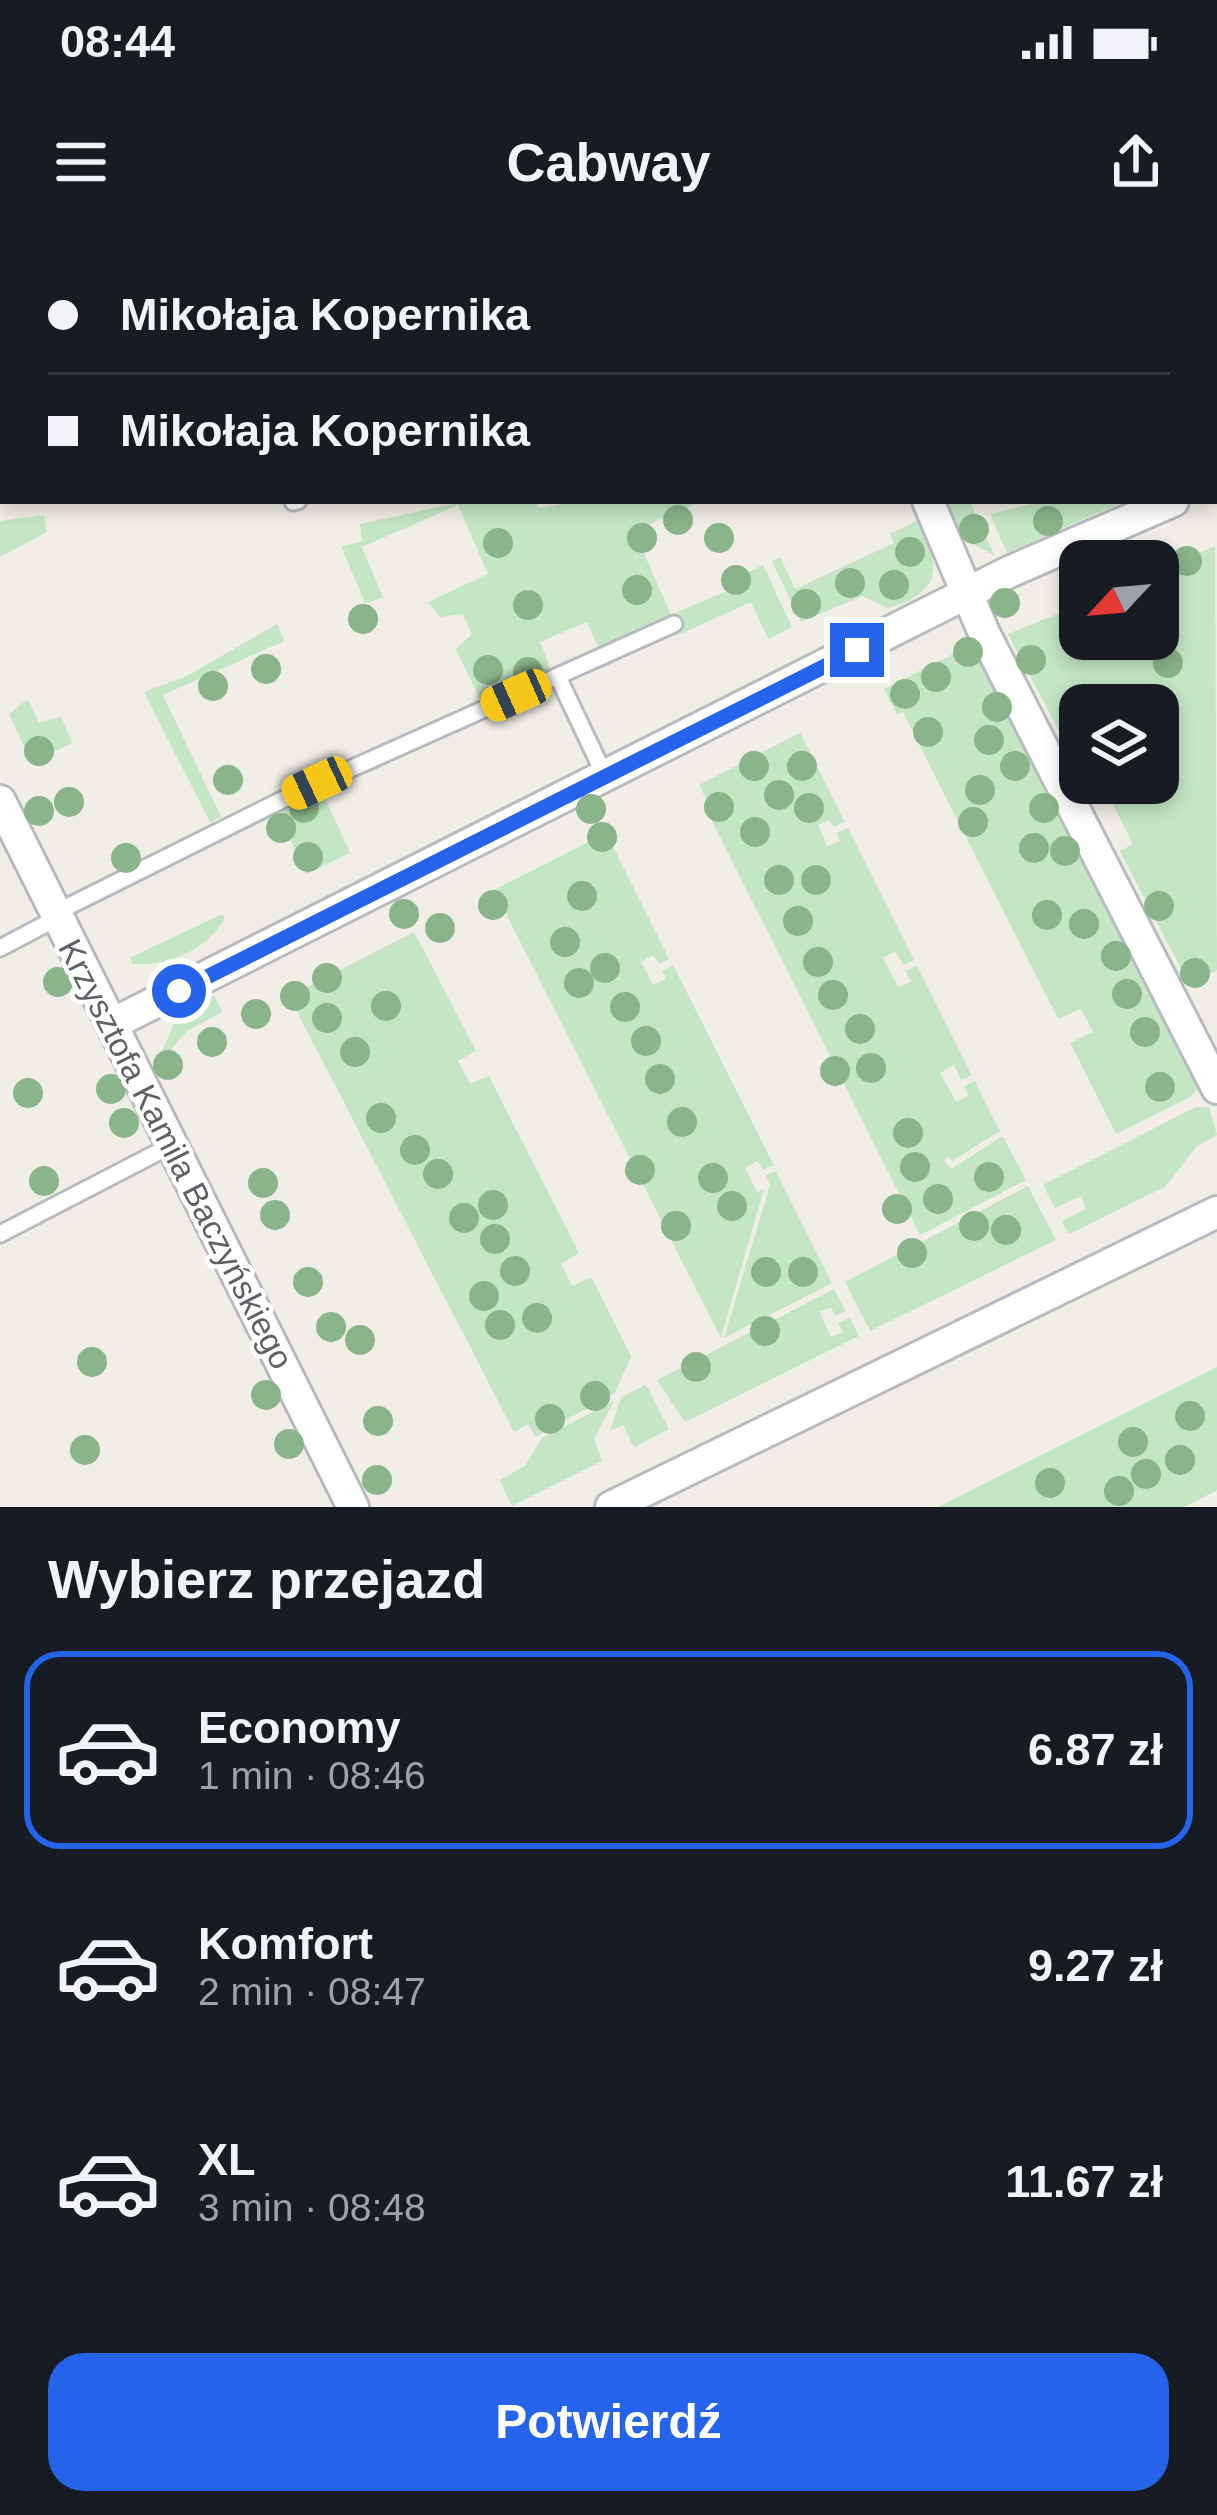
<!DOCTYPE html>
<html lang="pl">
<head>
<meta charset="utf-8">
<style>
	body { margin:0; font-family:Helvetica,sans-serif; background:#242831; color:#f1f3f6; height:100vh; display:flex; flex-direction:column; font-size:45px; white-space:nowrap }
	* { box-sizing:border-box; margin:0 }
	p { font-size:39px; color:#9ea1a6 }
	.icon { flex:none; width:66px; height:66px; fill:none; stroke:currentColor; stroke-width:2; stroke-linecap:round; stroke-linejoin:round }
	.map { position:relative; height:1267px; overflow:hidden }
	.drawer { display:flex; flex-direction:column; background:#171b24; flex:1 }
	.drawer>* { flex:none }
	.hud { position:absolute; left:0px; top:0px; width:1218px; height:264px; box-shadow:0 6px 18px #0003; display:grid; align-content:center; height:264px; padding:0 48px; background:#171b24 }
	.needle { width:78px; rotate:244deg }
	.tools { position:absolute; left:1059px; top:300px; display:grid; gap:24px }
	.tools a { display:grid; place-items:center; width:120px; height:120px; border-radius:24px; background:#171b24; box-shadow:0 6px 18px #0003; font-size:60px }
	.end { position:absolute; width:54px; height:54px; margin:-27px; border:15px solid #2563eb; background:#fff; box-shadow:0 0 0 6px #fff }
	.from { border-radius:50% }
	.car { position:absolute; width:36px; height:72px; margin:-36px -18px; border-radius:15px; box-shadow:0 0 9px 3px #0007; background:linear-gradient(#f5c518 24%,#345 0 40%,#f5c518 0 76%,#345 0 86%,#f5c518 0) }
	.hud b { display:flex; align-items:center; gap:42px; height:114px; font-size:45px }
	.hud b+b { border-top:3px solid #363941 }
	.hud i { width:30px; height:30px; background:#f1f3f6 }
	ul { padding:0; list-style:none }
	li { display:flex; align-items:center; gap:36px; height:198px; margin:0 24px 18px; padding:0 24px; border:6px solid transparent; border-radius:36px }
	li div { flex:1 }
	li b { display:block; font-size:45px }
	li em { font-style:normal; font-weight:800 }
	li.selected { border-color:#2563eb }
	li>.icon { width:108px; height:108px; stroke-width:1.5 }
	h2 { padding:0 48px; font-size:54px; line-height:144px }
	.action { display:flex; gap:24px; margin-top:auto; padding:24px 48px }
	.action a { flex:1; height:138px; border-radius:36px; background:#2563eb; color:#fff; font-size:48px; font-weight:800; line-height:138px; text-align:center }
	.status { display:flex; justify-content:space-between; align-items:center; height:84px; padding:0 60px; background:#171b24; direction:ltr }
	.status svg { height:33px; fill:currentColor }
	header { display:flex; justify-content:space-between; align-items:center; height:156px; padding:0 48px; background:#171b24; font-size:54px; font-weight:800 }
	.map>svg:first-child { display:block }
	.green { fill:#c4e6c5 }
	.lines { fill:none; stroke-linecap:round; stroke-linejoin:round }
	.lane-casing { stroke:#b8bbbf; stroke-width:21 }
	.street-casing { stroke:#b8bbbf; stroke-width:36 }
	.lane { stroke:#fff; stroke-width:15 }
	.street { stroke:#fff; stroke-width:30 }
	.tree { fill:#8ab48a }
	.route { stroke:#2563eb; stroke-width:15 }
	.labels { text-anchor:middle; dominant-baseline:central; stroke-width:9; stroke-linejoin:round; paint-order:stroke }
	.street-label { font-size:33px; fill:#5e6166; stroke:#fff }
</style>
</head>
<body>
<div class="status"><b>08:44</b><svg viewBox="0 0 49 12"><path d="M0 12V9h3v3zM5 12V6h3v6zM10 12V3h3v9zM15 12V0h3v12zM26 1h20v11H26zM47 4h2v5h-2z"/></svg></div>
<header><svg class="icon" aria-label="menu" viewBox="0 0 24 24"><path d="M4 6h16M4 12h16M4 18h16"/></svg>Cabway<svg class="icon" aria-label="share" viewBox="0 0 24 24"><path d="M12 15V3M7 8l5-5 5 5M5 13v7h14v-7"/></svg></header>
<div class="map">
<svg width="1217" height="1267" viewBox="0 0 1217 1267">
	<rect width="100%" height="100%" fill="#f0eee6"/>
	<g class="green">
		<path d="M 392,0 L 797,0 L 799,3 L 372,3 Z"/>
		<path d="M 466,261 L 534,261 L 539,268 L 584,261 L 701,261 L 634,291 L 671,375 L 745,343 L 743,335 L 763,325 L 792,387 L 768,399 L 751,362 L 680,394 L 671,376 L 599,408 L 587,382 L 540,402 L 550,428 L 480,459 L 456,409 L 472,394 L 463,374 L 440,377 L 428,362 L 488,334 L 458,265 L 362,307 L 383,358 L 365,363 L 341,306 L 362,302 L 360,284 Z"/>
		<path d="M 946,261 L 970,261 L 994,315 L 965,300 Z"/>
		<path d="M 1044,261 L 1124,261 L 1007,313 L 990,274 Z"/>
		<path d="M 44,275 L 47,292 L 0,317 L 0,281 Z"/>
		<path d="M 918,280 C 941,324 944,352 888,368 L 862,356 L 801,382 L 772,321 L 780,317 L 795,349 L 894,303 L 890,294 Z"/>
		<path d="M 1215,306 L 1217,730 L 1194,743 L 1188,742 L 1120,611 L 1133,604 L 1102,543 L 1158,543 L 1158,465 L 1080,465 L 1080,531 L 1008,394 L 1080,365 L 1080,399 L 1158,399 L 1158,331 Z"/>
		<path d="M 277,384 L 284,401 L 163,455 L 221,577 L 210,582 L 144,452 L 187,436 Z"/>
		<path d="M 973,404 L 1200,846 L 1190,857 L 1116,894 L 1070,803 L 1093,792 L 1081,769 L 1058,779 L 903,472 L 897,475 L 884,449 Z"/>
		<path d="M 28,459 L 39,483 L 61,477 L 72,503 L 32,522 L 9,474 Z"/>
		<path d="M 800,493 L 845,582 L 834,587 L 829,580 L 818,585 L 827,606 L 840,601 L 837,593 L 848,588 L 914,720 L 903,725 L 895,711 L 883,718 L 898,747 L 911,742 L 906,731 L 917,725 L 972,835 L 961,840 L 954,825 L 940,833 L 956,862 L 968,856 L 964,846 L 975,841 L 1000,891 L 952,921 L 949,916 L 944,920 L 951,929 L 1003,896 L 1026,940 L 920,995 L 707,571 L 711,568 L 699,545 Z"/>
		<path d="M 323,554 L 350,613 L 306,634 L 278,574 Z"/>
		<path d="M 606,593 L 669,719 L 659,724 L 653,715 L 641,722 L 653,745 L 666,739 L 662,731 L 673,725 L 774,925 L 763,930 L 758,921 L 745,928 L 757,952 L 764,949 L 721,1098 L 494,650 Z"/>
		<path d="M 222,674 L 225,679 C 204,710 172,726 133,724 L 130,718 Z"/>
		<path d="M 414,692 L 476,811 L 458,821 L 470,844 L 489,836 L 579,1013 L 561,1024 L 572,1046 L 591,1037 L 631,1117 L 615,1153 L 535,1197 L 528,1184 L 514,1192 L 289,756 Z"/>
		<path d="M 214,755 L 222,772 L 187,791 L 172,808 L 173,829 L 163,809 L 176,779 Z"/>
		<path d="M 1196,867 L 1209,867 L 1217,895 L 1196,907 L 1165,947 L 1069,994 L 1062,981 L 1086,969 L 1081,956 L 1055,968 L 1043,945 Z"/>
		<path d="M 776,931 L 832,1043 L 724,1098 L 770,945 L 766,935 Z"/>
		<path d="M 1028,946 L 1056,1000 L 870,1091 L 845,1042 Z"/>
		<path d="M 834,1049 L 846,1071 L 835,1076 L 831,1067 L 820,1072 L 831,1097 L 843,1092 L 838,1083 L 850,1078 L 859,1096 L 685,1182 L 657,1140 Z"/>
		<path d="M 1217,1127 L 1217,1250 L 1184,1267 L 938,1267 Z"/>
		<path d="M 646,1145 L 669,1189 L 634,1207 L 623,1185 L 610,1191 L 621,1157 Z"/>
		<path d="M 614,1161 L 594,1199 L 602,1221 L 512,1266 L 500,1240 L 525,1226 L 542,1198 Z"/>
	</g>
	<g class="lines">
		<defs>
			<g id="lane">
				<path d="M 293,262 L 298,261"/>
				<path d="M 558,437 L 605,536"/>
				<path d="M 55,673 L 290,556 L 674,384"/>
				<path d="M 0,708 L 57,678"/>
				<path d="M 0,994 L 170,906"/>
			</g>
			<g id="street">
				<path d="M 816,0 L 817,3"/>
				<path d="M 1215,243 L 1217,242"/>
				<path d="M 928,261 L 984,393 L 1217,848"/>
				<path d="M 0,561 L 353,1267"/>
				<path d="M 112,784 L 1009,332 L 1173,261"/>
				<path d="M 611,1267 L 1217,972"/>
			</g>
		</defs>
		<use href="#lane" class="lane-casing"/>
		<use href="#street" class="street-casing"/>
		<use href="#lane" class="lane"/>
		<use href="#street" class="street"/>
	</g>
	<g class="tree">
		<circle cx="678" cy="280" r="15"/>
		<circle cx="1048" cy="281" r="15"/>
		<circle cx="974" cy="289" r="15"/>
		<circle cx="642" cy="298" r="15"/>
		<circle cx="719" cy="298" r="15"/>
		<circle cx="498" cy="303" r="15"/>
		<circle cx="910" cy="312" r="15"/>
		<circle cx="1187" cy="321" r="15"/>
		<circle cx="736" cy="340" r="15"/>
		<circle cx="850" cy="343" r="15"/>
		<circle cx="894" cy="345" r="15"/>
		<circle cx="637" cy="350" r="15"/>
		<circle cx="1005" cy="363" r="15"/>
		<circle cx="806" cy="364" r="15"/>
		<circle cx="528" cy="365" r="15"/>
		<circle cx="363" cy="379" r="15"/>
		<circle cx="968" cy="412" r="15"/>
		<circle cx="1031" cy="420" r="15"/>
		<circle cx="1168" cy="423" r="15"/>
		<circle cx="266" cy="429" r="15"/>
		<circle cx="488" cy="430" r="15"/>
		<circle cx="528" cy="432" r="15"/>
		<circle cx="936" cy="437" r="15"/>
		<circle cx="213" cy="446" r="15"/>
		<circle cx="905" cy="454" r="15"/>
		<circle cx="997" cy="467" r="15"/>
		<circle cx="928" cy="492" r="15"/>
		<circle cx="989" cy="500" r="15"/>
		<circle cx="39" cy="511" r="15"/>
		<circle cx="754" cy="526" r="15"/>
		<circle cx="802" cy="526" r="15"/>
		<circle cx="1015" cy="526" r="15"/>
		<circle cx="228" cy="540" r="15"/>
		<circle cx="980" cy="550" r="15"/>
		<circle cx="779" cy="555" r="15"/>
		<circle cx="69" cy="562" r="15"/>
		<circle cx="719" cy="567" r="15"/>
		<circle cx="304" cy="568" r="15"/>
		<circle cx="809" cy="568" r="15"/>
		<circle cx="1044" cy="568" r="15"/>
		<circle cx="591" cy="569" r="15"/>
		<circle cx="39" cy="571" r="15"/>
		<circle cx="973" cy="582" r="15"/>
		<circle cx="281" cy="588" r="15"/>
		<circle cx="755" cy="592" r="15"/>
		<circle cx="602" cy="597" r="15"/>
		<circle cx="1034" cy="608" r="15"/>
		<circle cx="1065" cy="611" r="15"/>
		<circle cx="308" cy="617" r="15"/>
		<circle cx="126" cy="618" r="15"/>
		<circle cx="779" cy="640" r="15"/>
		<circle cx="816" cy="640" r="15"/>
		<circle cx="582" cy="656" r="15"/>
		<circle cx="493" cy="665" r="15"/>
		<circle cx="1159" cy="666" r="15"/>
		<circle cx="404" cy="674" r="15"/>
		<circle cx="1047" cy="675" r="15"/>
		<circle cx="798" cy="681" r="15"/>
		<circle cx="1084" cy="684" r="15"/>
		<circle cx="440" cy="688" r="15"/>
		<circle cx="565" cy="702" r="15"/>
		<circle cx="1116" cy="716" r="15"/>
		<circle cx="818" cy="722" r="15"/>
		<circle cx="605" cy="728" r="15"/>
		<circle cx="1195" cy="733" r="15"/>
		<circle cx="327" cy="738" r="15"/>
		<circle cx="58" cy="742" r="15"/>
		<circle cx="579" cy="743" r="15"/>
		<circle cx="1127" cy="754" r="15"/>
		<circle cx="833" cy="755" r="15"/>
		<circle cx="295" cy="756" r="15"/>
		<circle cx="386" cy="766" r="15"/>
		<circle cx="625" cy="767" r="15"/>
		<circle cx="256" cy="774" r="15"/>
		<circle cx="327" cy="778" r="15"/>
		<circle cx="860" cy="789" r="15"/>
		<circle cx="1145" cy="792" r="15"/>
		<circle cx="646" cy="801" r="15"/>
		<circle cx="212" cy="802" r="15"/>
		<circle cx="355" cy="812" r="15"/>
		<circle cx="168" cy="825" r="15"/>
		<circle cx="871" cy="828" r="15"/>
		<circle cx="835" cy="831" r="15"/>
		<circle cx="660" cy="839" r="15"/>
		<circle cx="1160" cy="847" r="15"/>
		<circle cx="111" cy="849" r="15"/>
		<circle cx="28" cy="853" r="15"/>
		<circle cx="381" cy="878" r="15"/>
		<circle cx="682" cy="882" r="15"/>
		<circle cx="124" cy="883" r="15"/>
		<circle cx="908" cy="893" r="15"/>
		<circle cx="415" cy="910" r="15"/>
		<circle cx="915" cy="927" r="15"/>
		<circle cx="640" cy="930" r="15"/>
		<circle cx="438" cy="934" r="15"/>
		<circle cx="989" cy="937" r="15"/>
		<circle cx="713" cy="938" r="15"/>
		<circle cx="44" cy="941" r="15"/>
		<circle cx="263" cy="943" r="15"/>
		<circle cx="938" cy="959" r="15"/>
		<circle cx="493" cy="965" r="15"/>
		<circle cx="732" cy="966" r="15"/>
		<circle cx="897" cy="969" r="15"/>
		<circle cx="275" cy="975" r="15"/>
		<circle cx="464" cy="978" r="15"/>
		<circle cx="676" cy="986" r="15"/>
		<circle cx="974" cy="986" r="15"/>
		<circle cx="1006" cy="990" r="15"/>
		<circle cx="495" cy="999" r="15"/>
		<circle cx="912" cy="1013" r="15"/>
		<circle cx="515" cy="1031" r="15"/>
		<circle cx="766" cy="1032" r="15"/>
		<circle cx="803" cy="1032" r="15"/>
		<circle cx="308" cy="1042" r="15"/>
		<circle cx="484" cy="1056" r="15"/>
		<circle cx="537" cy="1078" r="15"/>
		<circle cx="500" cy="1085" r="15"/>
		<circle cx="331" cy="1087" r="15"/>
		<circle cx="765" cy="1091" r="15"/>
		<circle cx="360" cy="1100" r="15"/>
		<circle cx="92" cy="1122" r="15"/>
		<circle cx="696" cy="1127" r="15"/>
		<circle cx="266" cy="1155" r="15"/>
		<circle cx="595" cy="1156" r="15"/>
		<circle cx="1190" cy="1176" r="15"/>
		<circle cx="550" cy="1179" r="15"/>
		<circle cx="378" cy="1181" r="15"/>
		<circle cx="1133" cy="1202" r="15"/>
		<circle cx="289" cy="1204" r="15"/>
		<circle cx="85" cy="1210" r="15"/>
		<circle cx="1180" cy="1220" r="15"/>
		<circle cx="1146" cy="1234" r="15"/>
		<circle cx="377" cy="1240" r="15"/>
		<circle cx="1050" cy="1243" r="15"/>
		<circle cx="1119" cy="1251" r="15"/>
	</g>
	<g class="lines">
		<path class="route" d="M 179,751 L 857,410"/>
	</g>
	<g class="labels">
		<g class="street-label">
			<text transform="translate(176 914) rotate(63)">Krzysztofa Kamila Baczyńskiego</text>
		</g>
	</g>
</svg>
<div class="tools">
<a><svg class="needle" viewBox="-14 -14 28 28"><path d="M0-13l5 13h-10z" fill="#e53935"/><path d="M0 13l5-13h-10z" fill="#9ea1a6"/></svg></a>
<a><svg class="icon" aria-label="layers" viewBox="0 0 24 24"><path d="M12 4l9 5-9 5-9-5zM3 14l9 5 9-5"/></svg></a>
</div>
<i class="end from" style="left:179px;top:751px"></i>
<i class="end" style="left:857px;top:410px"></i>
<i class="car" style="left:516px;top:455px;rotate:246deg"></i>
<i class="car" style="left:317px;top:543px;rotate:245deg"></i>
<div class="hud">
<b><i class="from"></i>Mikołaja Kopernika</b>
<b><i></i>Mikołaja Kopernika</b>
</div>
</div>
<section class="drawer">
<h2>Wybierz przejazd</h2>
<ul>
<li class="selected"><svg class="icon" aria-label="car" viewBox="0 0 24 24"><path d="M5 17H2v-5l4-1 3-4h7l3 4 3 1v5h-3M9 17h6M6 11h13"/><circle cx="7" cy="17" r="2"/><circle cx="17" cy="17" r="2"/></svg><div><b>Economy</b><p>1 min · 08:46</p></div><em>6.87 zł</em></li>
<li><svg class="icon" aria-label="car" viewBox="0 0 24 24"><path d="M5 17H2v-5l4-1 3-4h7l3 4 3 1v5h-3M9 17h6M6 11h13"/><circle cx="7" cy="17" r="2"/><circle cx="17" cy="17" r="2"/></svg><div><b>Komfort</b><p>2 min · 08:47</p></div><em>9.27 zł</em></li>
<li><svg class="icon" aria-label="car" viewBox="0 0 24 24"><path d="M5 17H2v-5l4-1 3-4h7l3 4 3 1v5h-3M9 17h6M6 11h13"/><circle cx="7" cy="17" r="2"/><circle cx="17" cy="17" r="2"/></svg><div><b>XL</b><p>3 min · 08:48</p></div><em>11.67 zł</em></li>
</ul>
<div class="action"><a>Potwierdź</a></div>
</section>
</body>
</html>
